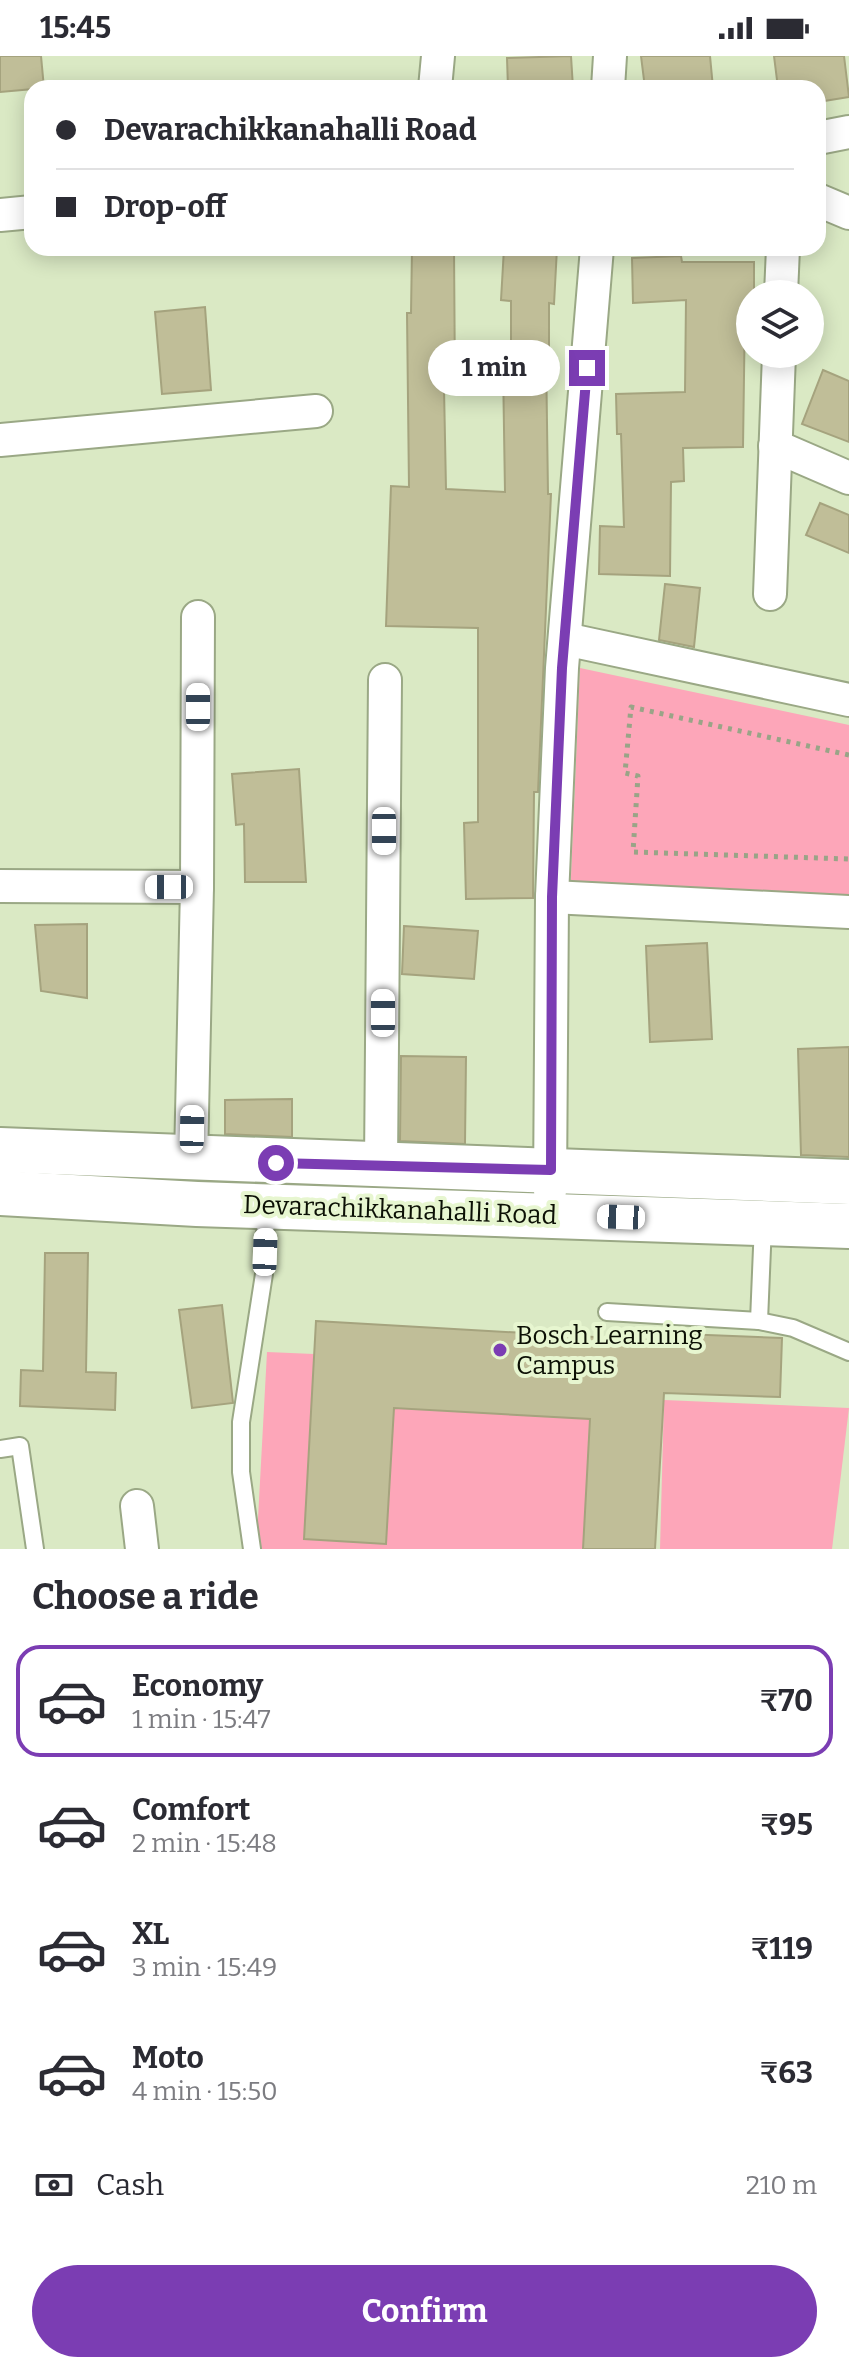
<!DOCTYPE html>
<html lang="en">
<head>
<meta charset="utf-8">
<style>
	body { margin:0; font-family:Bitter,serif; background:#f7f7f7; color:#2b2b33; height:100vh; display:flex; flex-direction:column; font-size:30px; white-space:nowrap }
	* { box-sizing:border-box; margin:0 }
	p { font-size:26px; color:#7c7c81 }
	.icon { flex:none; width:44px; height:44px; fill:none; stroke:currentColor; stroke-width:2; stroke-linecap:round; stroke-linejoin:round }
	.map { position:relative; height:1493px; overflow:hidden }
	.details { display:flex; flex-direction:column; background:#fff; flex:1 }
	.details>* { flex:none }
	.top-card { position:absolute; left:24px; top:24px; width:802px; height:176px; border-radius:24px; box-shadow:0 4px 20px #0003; display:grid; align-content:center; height:176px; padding:0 32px; background:#fff }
	.buttons { position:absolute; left:736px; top:224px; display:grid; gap:16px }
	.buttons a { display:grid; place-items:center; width:88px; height:88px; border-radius:50%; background:#fff; box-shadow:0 4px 20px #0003; font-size:40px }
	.end { position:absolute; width:36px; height:36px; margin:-18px; border:10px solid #7b3db3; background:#fff; box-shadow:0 0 0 4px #fff }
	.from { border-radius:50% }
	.bubble { position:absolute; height:56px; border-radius:28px; background:#fff; box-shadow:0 4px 20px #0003; font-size:26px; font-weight:700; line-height:56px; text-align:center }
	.car { position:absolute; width:24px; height:48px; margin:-24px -12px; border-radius:10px; box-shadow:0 0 6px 2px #0007; background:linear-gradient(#fff 24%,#345 0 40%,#fff 0 76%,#345 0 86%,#fff 0) }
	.top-card b { display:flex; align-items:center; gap:28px; height:76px; font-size:30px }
	.top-card b+b { border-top:2px solid #e1e1e2 }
	.top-card i { width:20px; height:20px; background:#2b2b33 }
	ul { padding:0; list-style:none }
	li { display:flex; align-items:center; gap:24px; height:112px; margin:0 16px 12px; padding:0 16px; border:4px solid transparent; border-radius:24px }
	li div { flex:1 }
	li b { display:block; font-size:30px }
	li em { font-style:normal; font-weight:700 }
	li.on { border-color:#7b3db3 }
	li>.icon { width:72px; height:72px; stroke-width:1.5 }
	h2 { padding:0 32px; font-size:36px; line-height:96px }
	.pay { display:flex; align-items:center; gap:20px; height:88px; padding:0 32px; font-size:30px }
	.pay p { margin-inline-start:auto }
	.button { display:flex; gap:16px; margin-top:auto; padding:16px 32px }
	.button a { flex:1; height:92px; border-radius:48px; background:#7b3db3; color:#fff; font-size:32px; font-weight:700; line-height:92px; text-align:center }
	.status { display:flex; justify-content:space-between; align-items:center; height:56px; padding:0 40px; background:#fff; direction:ltr }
	.status svg { height:22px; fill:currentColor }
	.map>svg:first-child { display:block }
	.green { fill:#fda6b9 }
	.building { fill:#c0be98; stroke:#a5a37e; stroke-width:2 }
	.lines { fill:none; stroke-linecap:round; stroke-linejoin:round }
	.lane-casing { stroke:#9aa885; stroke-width:20 }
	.street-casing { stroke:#9aa885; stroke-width:36 }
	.secondary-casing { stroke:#9aa885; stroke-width:48 }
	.path { stroke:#99a487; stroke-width:5; stroke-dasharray:4 6; stroke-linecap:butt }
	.lane { stroke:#fff; stroke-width:16 }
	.street { stroke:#fff; stroke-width:32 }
	.secondary { stroke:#fff; stroke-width:44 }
	.route { stroke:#7b3db3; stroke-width:10 }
	.poi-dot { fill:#7b3db3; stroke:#e7f6d0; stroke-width:3 }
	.labels { text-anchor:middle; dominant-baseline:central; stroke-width:8; stroke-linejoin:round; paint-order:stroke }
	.street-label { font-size:26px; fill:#0c1005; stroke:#e7f6d0 }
	.poi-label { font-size:26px; fill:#0c1005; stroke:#e7f6d0; text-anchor:start }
</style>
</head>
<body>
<div class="status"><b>15:45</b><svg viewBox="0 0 49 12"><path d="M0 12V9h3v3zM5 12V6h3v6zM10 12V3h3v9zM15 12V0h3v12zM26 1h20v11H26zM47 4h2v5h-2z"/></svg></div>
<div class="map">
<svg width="849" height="1493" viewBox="0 0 849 1493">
	<rect width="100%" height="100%" fill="#dae9c4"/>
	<g class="green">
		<path d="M 580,612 L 849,669 L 849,851 L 570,843 Z"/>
		<path d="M 267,1296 L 314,1298 L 304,1483 L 386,1487 L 394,1352 L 590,1363 L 583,1493 L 261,1493 L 257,1481 Z"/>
		<path d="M 664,1344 L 849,1352 L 832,1493 L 660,1493 Z"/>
	</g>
	<g class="building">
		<path d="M 0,0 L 41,0 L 44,32 L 0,36 Z"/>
		<path d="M 571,0 L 573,32 L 508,32 L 507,2 Z"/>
		<path d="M 641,0 L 710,0 L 713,32 L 645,32 Z"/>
		<path d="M 774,0 L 844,0 L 849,41 L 818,46 L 818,32 L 778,32 Z"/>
		<path d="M 412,192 L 454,192 L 455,332 L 444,332 L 446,433 L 505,436 L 503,310 L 511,310 L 511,245 L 501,244 L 504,192 L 557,192 L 554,248 L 549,247 L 549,296 L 546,296 L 548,438 L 551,438 L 538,736 L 534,736 L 533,842 L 466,843 L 464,767 L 478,766 L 478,572 L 386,570 L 391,430 L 409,431 L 407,257 L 411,257 Z"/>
		<path d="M 681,200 L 682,206 L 754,206 L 754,238 L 750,238 L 750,250 L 745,250 L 743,391 L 683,392 L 684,425 L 671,426 L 670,520 L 599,518 L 600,470 L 624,471 L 621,378 L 617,378 L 616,338 L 685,336 L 686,244 L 633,247 L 632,202 Z"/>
		<path d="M 205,251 L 211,334 L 162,338 L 155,256 Z"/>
		<path d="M 823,314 L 849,325 L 849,386 L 802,368 Z"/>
		<path d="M 820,447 L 849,459 L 849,497 L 806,479 Z"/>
		<path d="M 665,528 L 700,532 L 694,591 L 659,584 Z"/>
		<path d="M 299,713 L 306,826 L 245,826 L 244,768 L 236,769 L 232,718 Z"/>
		<path d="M 87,868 L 87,942 L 41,935 L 35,869 Z"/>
		<path d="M 404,870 L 478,875 L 474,923 L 402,918 Z"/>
		<path d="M 707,887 L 712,983 L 650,986 L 646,890 Z"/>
		<path d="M 849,991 L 849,1101 L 801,1099 L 798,993 Z"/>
		<path d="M 401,1000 L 466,1001 L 465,1088 L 400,1085 Z"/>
		<path d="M 292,1043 L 292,1081 L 225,1078 L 225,1044 Z"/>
		<path d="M 45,1197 L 88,1197 L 86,1316 L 116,1317 L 115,1354 L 20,1350 L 21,1314 L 43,1315 Z"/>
		<path d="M 222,1249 L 233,1347 L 192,1352 L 179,1254 Z"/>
		<path d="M 316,1265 L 682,1286 L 683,1278 L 782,1282 L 780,1341 L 664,1337 L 655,1493 L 583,1493 L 590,1363 L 394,1352 L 386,1488 L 304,1483 Z"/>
	</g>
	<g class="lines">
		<defs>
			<g id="lane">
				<path d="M 607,1256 L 759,1265 L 793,1272 L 849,1296"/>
				<path d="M 759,1265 L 763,1168"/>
				<path d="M 0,1393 L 20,1390 L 35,1493"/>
				<path d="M 252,1493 L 241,1416 L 241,1366 L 264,1218 L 266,1153"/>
			</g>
			<g id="street">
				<path d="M 435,32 L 438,0"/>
				<path d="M 608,32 L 610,0"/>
				<path d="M 818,82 L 849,76"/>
				<path d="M 818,144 L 849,157"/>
				<path d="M 0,159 L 32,156"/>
				<path d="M 781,238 L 783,192"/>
				<path d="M 0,384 L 316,355"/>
				<path d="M 775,390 L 849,422"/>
				<path d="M 770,538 L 779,298"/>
				<path d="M 565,583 L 849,644"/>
				<path d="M 0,830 L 197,831"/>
				<path d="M 552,841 L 849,856"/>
				<path d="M 191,1104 L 197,831 L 198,561"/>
				<path d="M 381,1109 L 385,624"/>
				<path d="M 550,1135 L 552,841 L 562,612 L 597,192"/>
				<path d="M 137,1450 L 142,1493"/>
			</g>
			<g id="secondary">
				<path d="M 0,1094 C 283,1106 566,1117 849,1126"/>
				<path d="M 0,1137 L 197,1148 L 849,1170"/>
			</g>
		</defs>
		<use href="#lane" class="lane-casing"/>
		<use href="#street" class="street-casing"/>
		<use href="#secondary" class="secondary-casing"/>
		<path class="path" d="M 849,699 L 631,651 L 625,717 L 638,720 L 633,796 L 849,803"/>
		<use href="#lane" class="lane"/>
		<use href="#street" class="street"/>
		<use href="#secondary" class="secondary"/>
	</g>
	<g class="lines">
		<path class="route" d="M 276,1107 L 551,1114 L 552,841 L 562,612 L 587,312"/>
	</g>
	<circle class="poi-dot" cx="500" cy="1294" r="8"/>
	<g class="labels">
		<g class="street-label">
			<text transform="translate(400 1154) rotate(2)">Devarachikkanahalli Road</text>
		</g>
		<g class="poi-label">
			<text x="516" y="1279">Bosch Learning<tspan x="516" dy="30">Campus</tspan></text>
		</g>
	</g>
</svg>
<div class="buttons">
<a><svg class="icon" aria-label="layers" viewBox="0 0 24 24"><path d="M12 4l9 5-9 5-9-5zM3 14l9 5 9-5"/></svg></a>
</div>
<i class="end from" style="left:276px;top:1107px"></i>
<i class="end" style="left:587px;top:312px"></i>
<div class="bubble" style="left:428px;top:284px;width:132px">1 min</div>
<i class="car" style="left:198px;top:651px;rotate:0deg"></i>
<i class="car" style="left:384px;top:775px;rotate:180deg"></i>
<i class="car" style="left:169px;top:831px;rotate:270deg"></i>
<i class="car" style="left:383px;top:957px;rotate:0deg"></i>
<i class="car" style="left:192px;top:1073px;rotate:1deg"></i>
<i class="car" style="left:621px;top:1161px;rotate:272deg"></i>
<i class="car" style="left:265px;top:1196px;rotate:2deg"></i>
<div class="top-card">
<b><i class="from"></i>Devarachikkanahalli Road</b>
<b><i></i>Drop-off</b>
</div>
</div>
<section class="details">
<h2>Choose a ride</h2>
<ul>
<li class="on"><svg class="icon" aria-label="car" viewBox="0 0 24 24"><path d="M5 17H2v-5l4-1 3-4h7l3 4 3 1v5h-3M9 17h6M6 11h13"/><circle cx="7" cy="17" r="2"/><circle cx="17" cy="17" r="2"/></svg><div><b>Economy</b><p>1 min · 15:47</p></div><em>₹70</em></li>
<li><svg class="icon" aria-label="car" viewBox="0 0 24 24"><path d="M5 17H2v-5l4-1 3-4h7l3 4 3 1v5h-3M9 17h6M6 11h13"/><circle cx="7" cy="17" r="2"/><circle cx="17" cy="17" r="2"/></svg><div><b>Comfort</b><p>2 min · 15:48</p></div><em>₹95</em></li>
<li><svg class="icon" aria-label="car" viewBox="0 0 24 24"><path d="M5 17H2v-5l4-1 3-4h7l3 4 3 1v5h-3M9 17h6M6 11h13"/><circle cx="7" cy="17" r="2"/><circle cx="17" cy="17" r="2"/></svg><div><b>XL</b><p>3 min · 15:49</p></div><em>₹119</em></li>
<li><svg class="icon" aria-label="car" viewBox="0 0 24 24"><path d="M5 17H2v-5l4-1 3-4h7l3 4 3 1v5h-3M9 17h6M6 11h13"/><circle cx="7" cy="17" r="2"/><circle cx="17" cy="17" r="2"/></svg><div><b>Moto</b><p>4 min · 15:50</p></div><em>₹63</em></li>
</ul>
<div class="pay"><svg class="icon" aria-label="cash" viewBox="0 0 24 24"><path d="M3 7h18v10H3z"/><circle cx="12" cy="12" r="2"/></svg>Cash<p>210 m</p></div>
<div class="button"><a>Confirm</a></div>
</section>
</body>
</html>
